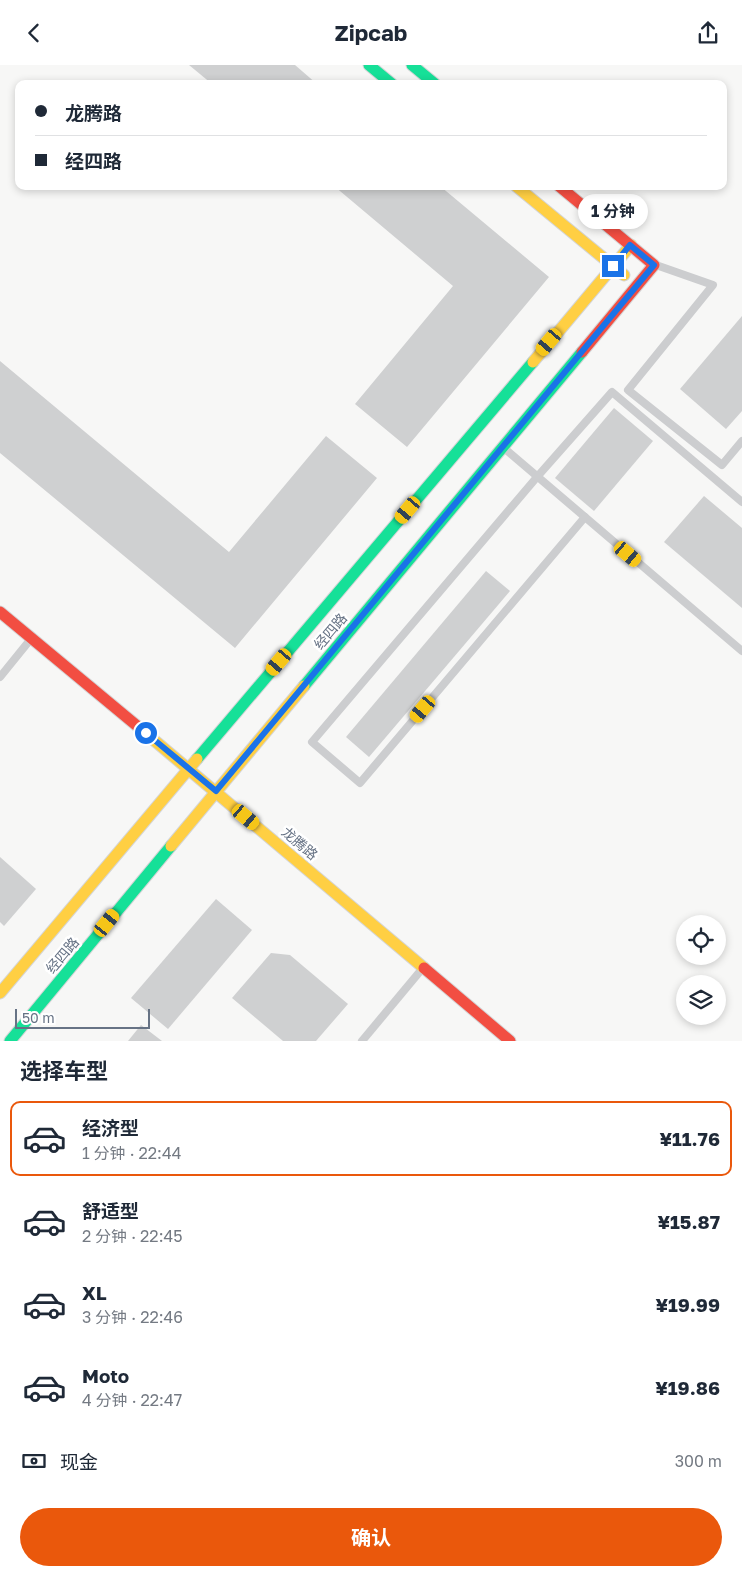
<!DOCTYPE html>
<html lang="zh">
<head>
<meta charset="utf-8">
<style>
	body { margin:0; font-family:"Golos Text","Noto Sans SC",sans-serif; background:#f6f6f7; color:#1f2937; height:100vh; display:flex; flex-direction:column; font-size:19px; white-space:nowrap }
	* { box-sizing:border-box; margin:0 }
	p { font-size:16px; color:#747a83 }
	.icon { flex:none; width:28px; height:28px; fill:none; stroke:currentColor; stroke-width:2; stroke-linecap:round; stroke-linejoin:round }
	.map { position:relative; height:976px; overflow:hidden }
	.details { display:flex; flex-direction:column; background:#fff; flex:1 }
	.details>* { flex:none }
	.banner { position:absolute; left:15px; top:15px; width:712px; height:110px; border-radius:10px; box-shadow:0 2px 8px #0003; display:grid; align-content:center; height:110px; padding:0 20px; background:#fff }
	.fabs { position:absolute; left:676px; top:850px; display:grid; gap:10px }
	.fabs a { display:grid; place-items:center; width:50px; height:50px; border-radius:50%; background:#fff; box-shadow:0 2px 8px #0003; font-size:25px }
	.scale { position:absolute; left:15px; bottom:12px; width:135px; box-sizing:border-box; padding-left:5px; border:2px solid #677385; border-top:0; font-size:14px; line-height:18px; white-space:nowrap; color:#677385; -webkit-text-stroke:4px #fff; paint-order:stroke }
	.end { position:absolute; width:22px; height:22px; margin:-11px; border:6px solid #1a73e8; background:#fff; box-shadow:0 0 0 2px #fff }
	.from { border-radius:50% }
	.bubble { position:absolute; height:35px; border-radius:18px; background:#fff; box-shadow:0 2px 8px #0003; font-size:16px; font-weight:700; line-height:35px; text-align:center }
	.car { position:absolute; width:15px; height:30px; margin:-15px -8px; border-radius:6px; box-shadow:0 0 4px 1px #0007; background:linear-gradient(#f5c518 24%,#345 0 40%,#f5c518 0 76%,#345 0 86%,#f5c518 0) }
	.banner b { display:flex; align-items:center; gap:18px; height:48px; font-size:19px }
	.banner b+b { border-top:1px solid #e0e1e3 }
	.banner i { width:12px; height:12px; background:#1f2937 }
	ul { padding:0; list-style:none }
	li { display:flex; align-items:center; gap:15px; height:75px; margin:0 10px 8px; padding:0 10px; border:2px solid transparent; border-radius:10px }
	li div { flex:1 }
	li b { display:block; font-size:19px }
	li em { font-style:normal; font-weight:700 }
	li.current { border-color:#ea580c }
	li>.icon { width:45px; height:45px; stroke-width:1.5 }
	h2 { padding:0 20px; font-size:22px; line-height:60px }
	.pay { display:flex; align-items:center; gap:12px; height:55px; padding:0 20px; font-size:19px }
	.pay p { margin-inline-start:auto }
	.primary-button { display:flex; gap:10px; margin-top:auto; padding:10px 20px }
	.primary-button a { flex:1; height:58px; border-radius:30px; background:#ea580c; color:#fff; font-size:20px; font-weight:700; line-height:58px; text-align:center }
	header { display:flex; justify-content:space-between; align-items:center; height:65px; padding:0 20px; background:#fff; font-size:22px; font-weight:700 }
	.map>svg:first-child { display:block }
	.building { fill:#cfd0d1 }
	.lines { fill:none; stroke-linecap:round; stroke-linejoin:round }
	.fast-casing { stroke:#d4d5d6; stroke-width:13 }
	.slow-casing { stroke:#d4d5d6; stroke-width:13 }
	.jam-casing { stroke:#d4d5d6; stroke-width:13 }
	.lane { stroke:#cccdcf; stroke-width:8 }
	.fast { stroke:#16e098; stroke-width:11 }
	.slow { stroke:#ffcf43; stroke-width:11 }
	.jam { stroke:#f24e42; stroke-width:11 }
	.route { stroke:#1a73e8; stroke-width:6 }
	.labels { text-anchor:middle; dominant-baseline:central; stroke-width:5; stroke-linejoin:round; paint-order:stroke }
	.street-label { font-size:14px; fill:#677385; stroke:#fff }
</style>
</head>
<body>
<header><svg class="icon" aria-label="back" viewBox="0 0 24 24"><path d="M15 5l-7 7 7 7"/></svg>Zipcab<svg class="icon" aria-label="share" viewBox="0 0 24 24"><path d="M12 15V3M7 8l5-5 5 5M5 13v7h14v-7"/></svg></header>
<div class="map">
<svg width="742" height="976" viewBox="0 0 742 976">
	<rect width="100%" height="100%" fill="#f7f7f6"/>
	<g class="building">
		<path d="M 189,0 L 295,0 L 317,19 L 212,19 Z"/>
		<path d="M 334,121 L 440,121 L 549,212 L 407,382 L 355,339 L 453,221 Z"/>
		<path d="M 742,251 L 742,346 L 726,364 L 680,324 Z"/>
		<path d="M 0,296 L 229,487 L 326,371 L 377,413 L 235,583 L 0,388 Z"/>
		<path d="M 614,343 L 653,376 L 594,446 L 555,413 Z"/>
		<path d="M 704,431 L 742,463 L 742,543 L 664,477 Z"/>
		<path d="M 486,506 L 510,526 L 369,692 L 346,672 Z"/>
		<path d="M 0,792 L 36,824 L 4,861 L 0,857 Z"/>
		<path d="M 216,834 L 252,865 L 168,964 L 131,933 Z"/>
		<path d="M 271,888 L 290,890 L 348,939 L 316,976 L 283,976 L 232,933 Z"/>
		<path d="M 141,960 L 162,976 L 128,976 Z"/>
	</g>
	<g class="lines">
		<defs>
			<g id="fast">
				<path d="M 369,0 L 392,19"/>
				<path d="M 412,0 L 435,19"/>
				<path d="M 304,621 L 582,287"/>
				<path d="M 197,694 L 533,297"/>
				<path d="M 10,976 L 171,781"/>
			</g>
			<g id="slow">
				<path d="M 516,121 L 624,210"/>
				<path d="M 533,297 L 631,180"/>
				<path d="M 142,665 L 424,903"/>
				<path d="M 171,781 L 304,621"/>
				<path d="M 0,928 L 197,694"/>
			</g>
			<g id="jam">
				<path d="M 559,121 L 654,200 L 582,287"/>
				<path d="M 0,547 L 142,665"/>
				<path d="M 424,903 L 510,976"/>
			</g>
		</defs>
		<use href="#fast" class="fast-casing"/>
		<use href="#slow" class="slow-casing"/>
		<use href="#jam" class="jam-casing"/>
		<g class="lane">
			<path d="M 656,200 L 713,220 L 628,325 L 722,400 L 742,376"/>
			<path d="M 504,383 L 742,586"/>
			<path d="M 585,452 L 360,718 L 312,677 L 537,412 L 612,327 L 742,437"/>
			<path d="M 0,612 L 30,575"/>
			<path d="M 362,976 L 422,904"/>
		</g>
		<use href="#fast" class="fast"/>
		<use href="#slow" class="slow"/>
		<use href="#jam" class="jam"/>
	</g>
	<g class="lines">
		<path class="route" d="M 146,668 L 216,726 L 654,200 L 630,180 L 613,201"/>
	</g>
	<g class="labels">
		<g class="street-label">
			<text transform="translate(330 566) rotate(-50)">经四路</text>
			<text transform="translate(300 778) rotate(40)">龙腾路</text>
			<text transform="translate(62 890) rotate(-50)">经四路</text>
		</g>
	</g>
</svg>
<div class="fabs">
<a><svg class="icon" aria-label="locate" viewBox="0 0 24 24"><circle cx="12" cy="12" r="6"/><path d="M12 2v4M12 18v4M2 12h4M18 12h4"/></svg></a>
<a><svg class="icon" aria-label="layers" viewBox="0 0 24 24"><path d="M12 4l9 5-9 5-9-5zM3 14l9 5 9-5"/></svg></a>
</div>
<div class="scale">50 m</div>
<i class="end from" style="left:146px;top:668px"></i>
<i class="end" style="left:613px;top:201px"></i>
<div class="bubble" style="left:578px;top:129px;width:70px">1 分钟</div>
<i class="car" style="left:549px;top:277px;rotate:220deg"></i>
<i class="car" style="left:408px;top:445px;rotate:220deg"></i>
<i class="car" style="left:628px;top:489px;rotate:130deg"></i>
<i class="car" style="left:279px;top:597px;rotate:220deg"></i>
<i class="car" style="left:423px;top:644px;rotate:220deg"></i>
<i class="car" style="left:246px;top:752px;rotate:130deg"></i>
<i class="car" style="left:107px;top:858px;rotate:39deg"></i>
<div class="banner">
<b><i class="from"></i>龙腾路</b>
<b><i></i>经四路</b>
</div>
</div>
<section class="details">
<h2>选择车型</h2>
<ul>
<li class="current"><svg class="icon" aria-label="car" viewBox="0 0 24 24"><path d="M5 17H2v-5l4-1 3-4h7l3 4 3 1v5h-3M9 17h6M6 11h13"/><circle cx="7" cy="17" r="2"/><circle cx="17" cy="17" r="2"/></svg><div><b>经济型</b><p>1 分钟 · 22:44</p></div><em>¥11.76</em></li>
<li><svg class="icon" aria-label="car" viewBox="0 0 24 24"><path d="M5 17H2v-5l4-1 3-4h7l3 4 3 1v5h-3M9 17h6M6 11h13"/><circle cx="7" cy="17" r="2"/><circle cx="17" cy="17" r="2"/></svg><div><b>舒适型</b><p>2 分钟 · 22:45</p></div><em>¥15.87</em></li>
<li><svg class="icon" aria-label="car" viewBox="0 0 24 24"><path d="M5 17H2v-5l4-1 3-4h7l3 4 3 1v5h-3M9 17h6M6 11h13"/><circle cx="7" cy="17" r="2"/><circle cx="17" cy="17" r="2"/></svg><div><b>XL</b><p>3 分钟 · 22:46</p></div><em>¥19.99</em></li>
<li><svg class="icon" aria-label="car" viewBox="0 0 24 24"><path d="M5 17H2v-5l4-1 3-4h7l3 4 3 1v5h-3M9 17h6M6 11h13"/><circle cx="7" cy="17" r="2"/><circle cx="17" cy="17" r="2"/></svg><div><b>Moto</b><p>4 分钟 · 22:47</p></div><em>¥19.86</em></li>
</ul>
<div class="pay"><svg class="icon" aria-label="cash" viewBox="0 0 24 24"><path d="M3 7h18v10H3z"/><circle cx="12" cy="12" r="2"/></svg>现金<p>300 m</p></div>
<div class="primary-button"><a>确认</a></div>
</section>
</body>
</html>
